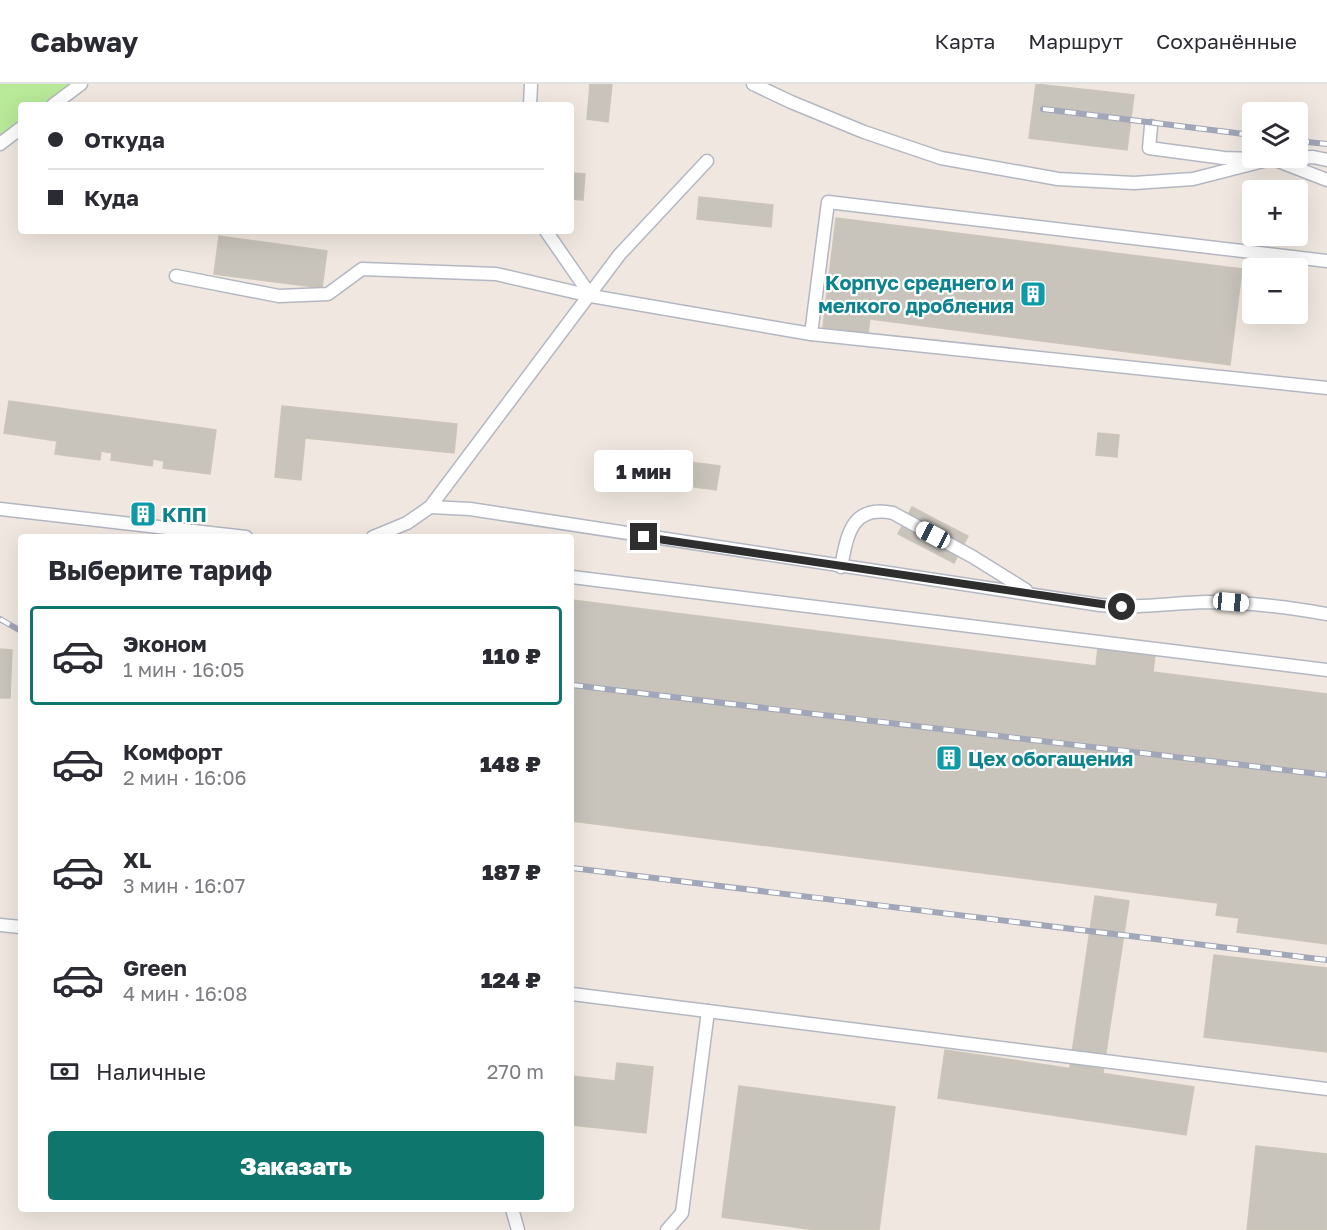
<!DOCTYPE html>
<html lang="ru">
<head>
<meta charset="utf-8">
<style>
	body { margin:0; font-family:"Golos Text",sans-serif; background:#f7f7f7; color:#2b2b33; height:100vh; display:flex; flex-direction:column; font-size:22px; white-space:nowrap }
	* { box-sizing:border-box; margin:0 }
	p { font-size:20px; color:#7c7c81 }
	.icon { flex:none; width:33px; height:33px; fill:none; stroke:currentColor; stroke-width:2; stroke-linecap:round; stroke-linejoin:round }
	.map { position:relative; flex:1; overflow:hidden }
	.sheet { position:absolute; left:18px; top:450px; width:556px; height:678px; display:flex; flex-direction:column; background:#fff; border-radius:6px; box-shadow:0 6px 24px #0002 }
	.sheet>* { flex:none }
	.banner { position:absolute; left:18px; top:18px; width:556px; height:132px; border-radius:6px; box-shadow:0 6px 24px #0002; display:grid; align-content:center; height:132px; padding:0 30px; background:#fff }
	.tools { position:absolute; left:1242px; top:18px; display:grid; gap:12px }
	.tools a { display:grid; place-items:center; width:66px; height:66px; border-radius:6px; background:#fff; box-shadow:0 6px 24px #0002; font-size:30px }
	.end { position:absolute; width:27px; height:27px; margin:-14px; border:8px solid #2e2e2e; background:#fff; box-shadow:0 0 0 3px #fff }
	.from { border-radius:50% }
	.bubble { position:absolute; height:42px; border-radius:6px; background:#fff; box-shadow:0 6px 24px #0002; font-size:20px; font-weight:800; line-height:42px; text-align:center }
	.car { position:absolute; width:18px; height:36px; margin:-18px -9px; border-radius:8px; box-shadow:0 0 4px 2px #0007; background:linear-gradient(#fff 24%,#345 0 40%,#fff 0 76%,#345 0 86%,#fff 0) }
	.banner b { display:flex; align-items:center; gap:21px; height:57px; font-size:22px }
	.banner b+b { border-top:2px solid #e1e1e2 }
	.banner i { width:15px; height:15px; background:#2b2b33 }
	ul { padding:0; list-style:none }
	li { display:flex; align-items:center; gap:18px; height:99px; margin:0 12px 9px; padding:0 18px; border:3px solid transparent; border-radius:6px }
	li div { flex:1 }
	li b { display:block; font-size:22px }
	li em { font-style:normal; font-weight:800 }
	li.current { border-color:#0f766e }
	li>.icon { width:54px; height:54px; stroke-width:1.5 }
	h2 { padding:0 30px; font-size:27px; line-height:72px }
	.pay { display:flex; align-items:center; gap:15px; height:66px; padding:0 30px; font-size:22px }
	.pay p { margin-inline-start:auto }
	.action { display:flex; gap:12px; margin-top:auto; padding:12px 30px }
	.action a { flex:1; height:69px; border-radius:6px; background:#0f766e; color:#fff; font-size:24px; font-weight:800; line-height:69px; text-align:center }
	header { display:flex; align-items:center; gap:36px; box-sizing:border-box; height:84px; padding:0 30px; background:#fff; border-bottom:2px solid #e1e1e2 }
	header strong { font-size:28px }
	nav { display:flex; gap:33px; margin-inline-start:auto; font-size:21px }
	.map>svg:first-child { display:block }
	.green { fill:#b8ea99 }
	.building { fill:#c8c3bb; stroke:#ccc5b9; stroke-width:1.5 }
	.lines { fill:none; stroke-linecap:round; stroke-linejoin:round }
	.minor-casing { stroke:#b4b7c2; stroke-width:15 }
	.minor { stroke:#fff; stroke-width:12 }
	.rail-casing { stroke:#a2a6b9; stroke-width:6 }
	.rail { stroke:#fff; stroke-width:4; stroke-dasharray:11; stroke-linecap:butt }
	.route { stroke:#2e2e2e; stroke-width:8 }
	.labels { text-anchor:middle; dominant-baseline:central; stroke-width:4.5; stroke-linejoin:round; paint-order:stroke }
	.culture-label { font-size:20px; font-weight:bold; fill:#0d838f; stroke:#fff; text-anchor:start }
</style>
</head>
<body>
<header>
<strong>Cabway</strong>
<nav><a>Карта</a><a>Маршрут</a><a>Сохранённые</a></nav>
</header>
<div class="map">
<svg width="1327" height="1146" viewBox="0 0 1327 1146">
	<rect width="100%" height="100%" fill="#f0e8e0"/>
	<path class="green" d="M 0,0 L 71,0 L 44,21 L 21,21 L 21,38 L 0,54 Z"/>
	<g class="building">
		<path d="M 590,0 L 612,0 L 608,38 L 587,35 Z"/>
		<path d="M 1036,0 L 1134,11 L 1127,66 L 1029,54 Z"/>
		<path d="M 572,89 L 585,90 L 583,116 L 572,115 Z"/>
		<path d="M 699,113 L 773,121 L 771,143 L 697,135 Z"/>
		<path d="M 836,134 L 1242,185 L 1230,281 L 870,235 L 868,249 L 823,243 Z"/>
		<path d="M 219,152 L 327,167 L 322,204 L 214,190 Z"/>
		<path d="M 9,317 L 216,346 L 210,390 L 163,384 L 164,377 L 153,375 L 152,382 L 111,376 L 112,369 L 101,367 L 100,376 L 55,370 L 57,357 L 4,349 Z"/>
		<path d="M 282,322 L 457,340 L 454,369 L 305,354 L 301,396 L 275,393 Z"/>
		<path d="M 1098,349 L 1119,351 L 1117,373 L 1096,371 Z"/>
		<path d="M 634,371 L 720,382 L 716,406 L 630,394 L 632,386 L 626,385 L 627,378 L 632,379 Z"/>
		<path d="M 912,423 L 968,452 L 954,479 L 898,450 Z"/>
		<path d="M 140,424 L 148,426 L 146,435 L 138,434 Z"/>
		<path d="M 572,516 L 1096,582 L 1098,563 L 1155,570 L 1153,588 L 1327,610 L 1327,860 L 1237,848 L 1239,834 L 1216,831 L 1218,819 L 572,737 Z"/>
		<path d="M 0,565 L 12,566 L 10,614 L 0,614 Z"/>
		<path d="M 1095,812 L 1129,817 L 1101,1001 L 1068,996 Z"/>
		<path d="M 1214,871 L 1327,884 L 1327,968 L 1204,953 Z"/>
		<path d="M 945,966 L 1194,1003 L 1186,1051 L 938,1014 Z"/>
		<path d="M 617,979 L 653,983 L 646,1049 L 572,1041 L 572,992 L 615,997 Z"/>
		<path d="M 739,1002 L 895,1023 L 879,1146 L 815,1146 L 722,1133 Z"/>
		<path d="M 1256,1062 L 1327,1070 L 1327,1146 L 1247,1146 Z"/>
	</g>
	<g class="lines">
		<defs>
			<g id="minor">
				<path d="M 753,0 L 791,18 L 864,48 L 941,74 L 1058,95 L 1134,99 L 1193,95 L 1271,75 L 1313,73 L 1327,76"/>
				<path d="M 53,21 L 81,0"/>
				<path d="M 530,21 L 531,0"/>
				<path d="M 1151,42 L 1149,64 L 1224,74 L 1255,75"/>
				<path d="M 0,60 L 21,44"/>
				<path d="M 1278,77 L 1327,96"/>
				<path d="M 546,147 L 591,212"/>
				<path d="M 176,192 L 279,212 L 328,210 L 362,185 L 496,190 L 591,212 L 811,250 L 1327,304"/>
				<path d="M 811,250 L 828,118 L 1327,177"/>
				<path d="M 430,423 L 470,425 L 1100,521 C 1135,525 1171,519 1207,518 C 1247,518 1287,523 1327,530"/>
				<path d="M 0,425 L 246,453"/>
				<path d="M 373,453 L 407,439 L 430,423 L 620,170 L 707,77"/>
				<path d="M 841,483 C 847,452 851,420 893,429 L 973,473 L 1026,506"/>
				<path d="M 572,493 L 1327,586"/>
				<path d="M 0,841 L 21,843"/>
				<path d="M 572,910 L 1327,1005"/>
				<path d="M 512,1125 L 518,1146"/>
				<path d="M 667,1146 L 682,1129 L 708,927"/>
			</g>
		</defs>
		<use href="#minor" class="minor-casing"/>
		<use href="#minor" class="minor"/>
		<defs>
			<g id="rail">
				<path d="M 1043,25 L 1252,51"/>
				<path d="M 1298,57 L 1327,60"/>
				<path d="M 0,535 L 21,547"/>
				<path d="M 572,601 L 1327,691"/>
				<path d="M 572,784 L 1327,876"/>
			</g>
		</defs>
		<use href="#rail" class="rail-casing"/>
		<use href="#rail" class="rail"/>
	</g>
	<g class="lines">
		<path class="route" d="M 644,453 L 1122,523"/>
	</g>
	<defs>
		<symbol id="building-square" viewBox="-11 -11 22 22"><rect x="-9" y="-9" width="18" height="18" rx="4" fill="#0f9aa8" stroke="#fff"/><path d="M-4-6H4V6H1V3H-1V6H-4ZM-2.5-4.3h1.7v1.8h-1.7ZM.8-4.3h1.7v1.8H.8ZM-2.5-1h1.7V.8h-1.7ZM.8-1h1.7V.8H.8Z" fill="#fff"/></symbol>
	</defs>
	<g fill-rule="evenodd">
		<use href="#building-square" x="1018" y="195" width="30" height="30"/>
		<use href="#building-square" x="128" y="415" width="30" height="30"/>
		<use href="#building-square" x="934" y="659" width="30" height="30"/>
	</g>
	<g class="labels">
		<g class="culture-label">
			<text x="1014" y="198" text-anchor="end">Корпус среднего и<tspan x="1014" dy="23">мелкого дробления</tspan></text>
			<text x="162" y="430">КПП</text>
			<text x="968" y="674">Цех обогащения</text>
		</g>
	</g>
</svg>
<div class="tools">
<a><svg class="icon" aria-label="layers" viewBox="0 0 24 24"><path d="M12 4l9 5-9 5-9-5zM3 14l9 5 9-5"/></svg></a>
<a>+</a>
<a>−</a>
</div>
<i class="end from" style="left:1122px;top:523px"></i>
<i class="end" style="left:644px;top:453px"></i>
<div class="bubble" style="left:594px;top:366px;width:99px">1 мин</div>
<i class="car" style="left:933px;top:451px;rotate:298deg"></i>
<i class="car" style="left:1231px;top:518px;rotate:95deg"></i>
<div class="banner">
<b><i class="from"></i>Откуда</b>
<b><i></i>Куда</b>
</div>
<section class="sheet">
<h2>Выберите тариф</h2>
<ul>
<li class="current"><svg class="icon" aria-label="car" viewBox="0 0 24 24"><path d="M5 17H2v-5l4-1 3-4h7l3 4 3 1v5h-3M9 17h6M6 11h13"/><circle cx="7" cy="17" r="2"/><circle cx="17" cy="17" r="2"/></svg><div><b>Эконом</b><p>1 мин · 16:05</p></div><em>110 ₽</em></li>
<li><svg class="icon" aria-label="car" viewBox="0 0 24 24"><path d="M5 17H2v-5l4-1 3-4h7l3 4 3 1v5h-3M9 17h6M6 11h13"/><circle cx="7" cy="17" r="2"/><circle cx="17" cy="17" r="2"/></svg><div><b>Комфорт</b><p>2 мин · 16:06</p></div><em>148 ₽</em></li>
<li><svg class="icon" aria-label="car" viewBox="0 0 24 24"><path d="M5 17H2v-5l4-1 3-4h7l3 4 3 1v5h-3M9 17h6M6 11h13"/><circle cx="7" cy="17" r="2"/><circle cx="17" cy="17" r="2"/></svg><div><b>XL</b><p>3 мин · 16:07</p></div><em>187 ₽</em></li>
<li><svg class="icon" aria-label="car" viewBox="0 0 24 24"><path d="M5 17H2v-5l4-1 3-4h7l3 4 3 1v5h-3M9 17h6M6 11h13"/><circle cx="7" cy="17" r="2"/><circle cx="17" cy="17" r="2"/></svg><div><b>Green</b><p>4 мин · 16:08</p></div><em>124 ₽</em></li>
</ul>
<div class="pay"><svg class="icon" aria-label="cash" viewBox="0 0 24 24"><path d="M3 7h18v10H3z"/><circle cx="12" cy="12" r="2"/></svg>Наличные<p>270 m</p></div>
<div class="action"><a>Заказать</a></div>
</section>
</div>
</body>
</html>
